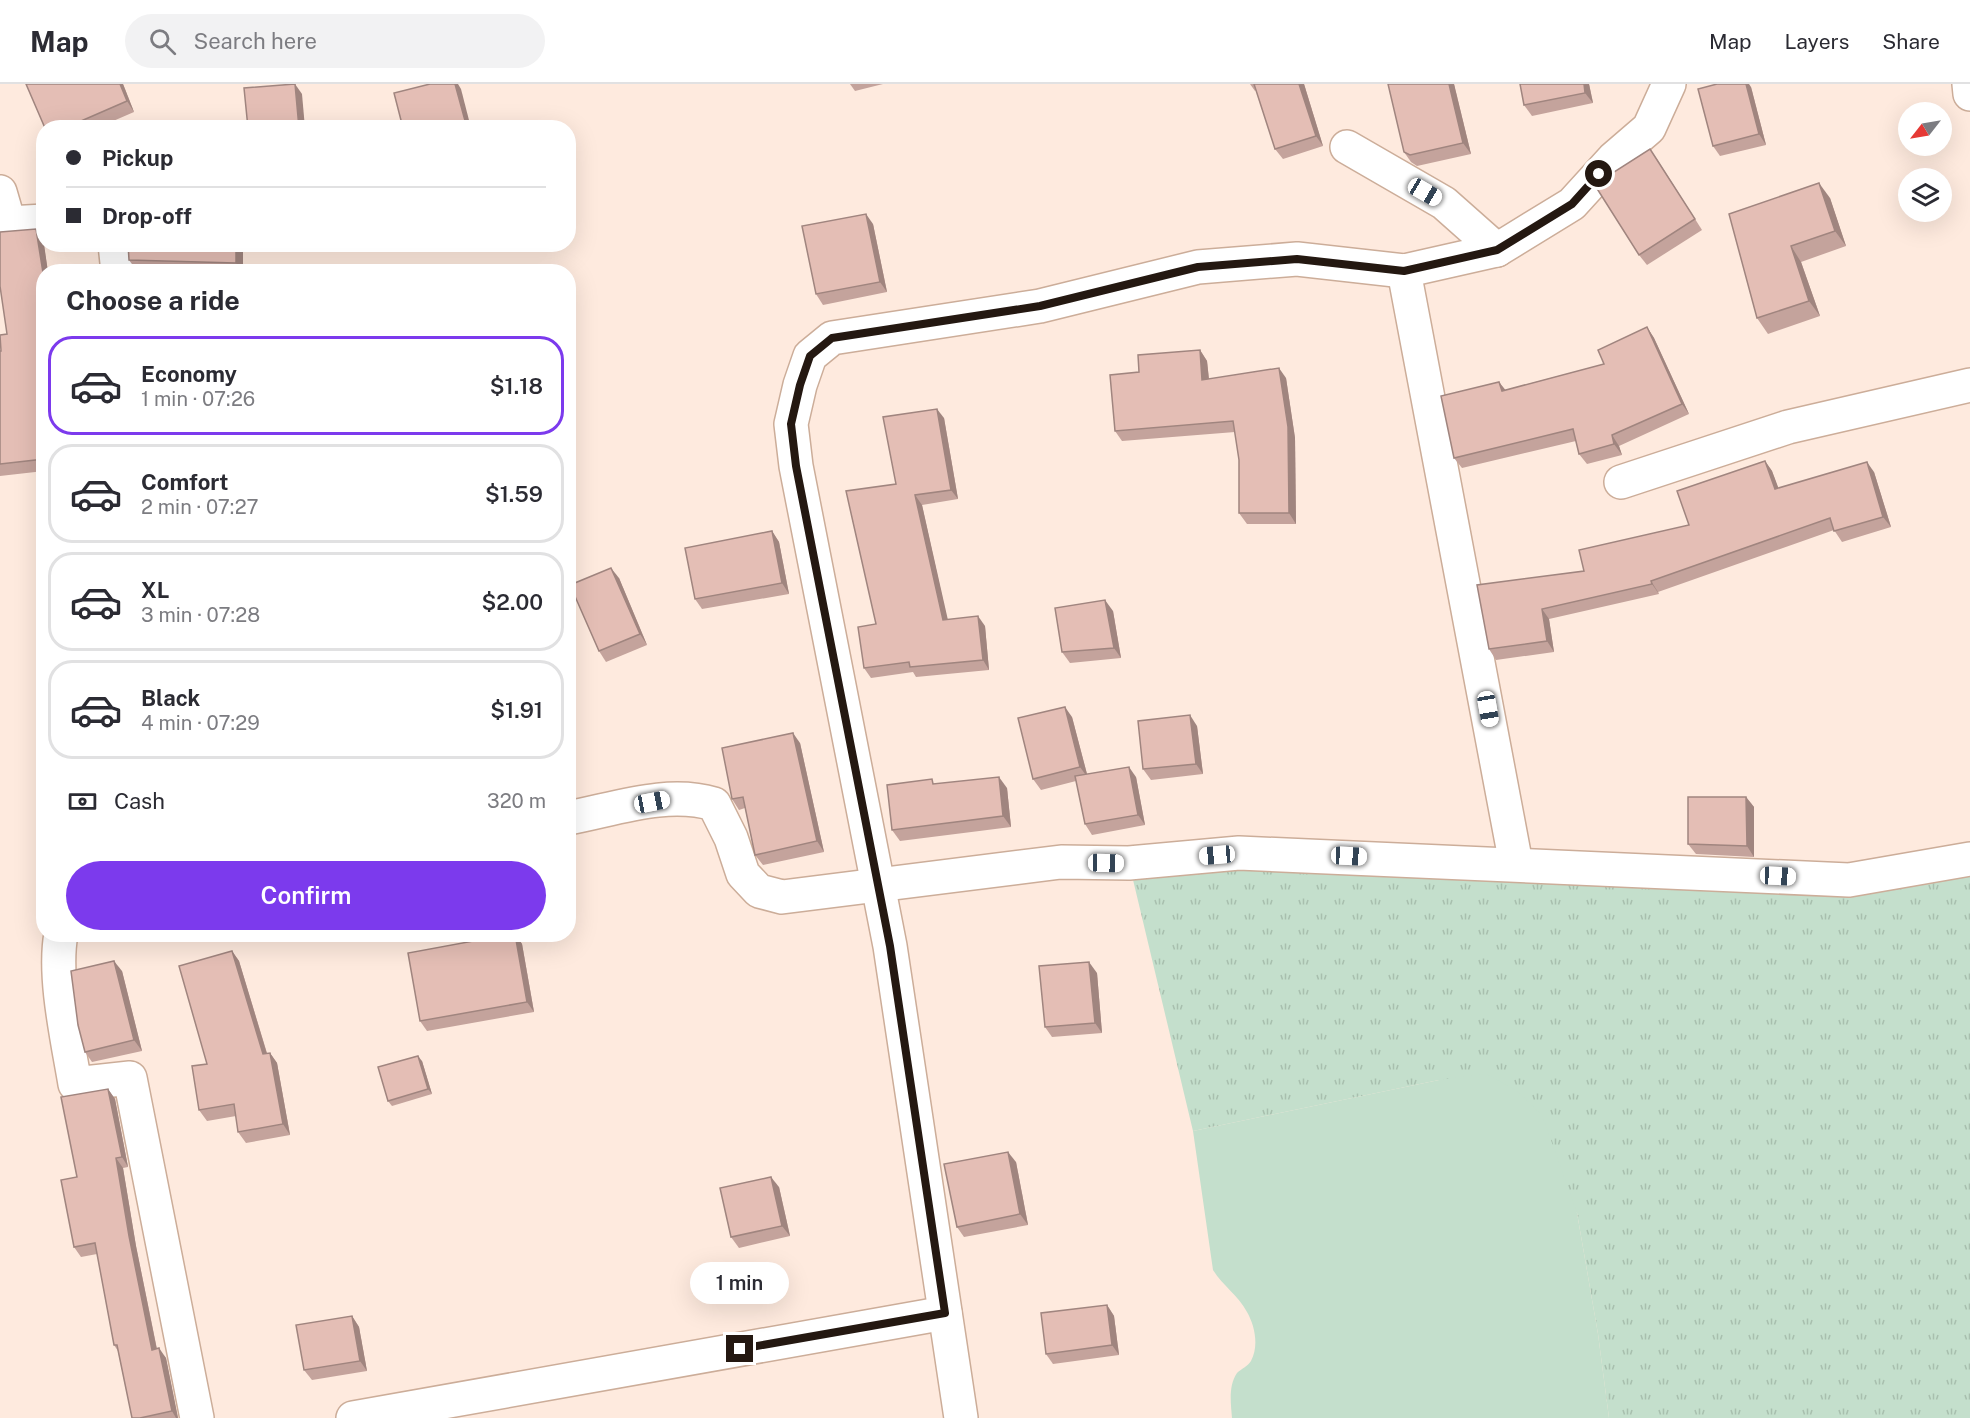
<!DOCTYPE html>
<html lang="en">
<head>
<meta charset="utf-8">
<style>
	body { margin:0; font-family:"Public Sans",sans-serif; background:#f2f2f3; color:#2b2b33; height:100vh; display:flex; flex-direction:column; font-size:22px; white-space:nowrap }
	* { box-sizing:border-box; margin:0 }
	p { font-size:20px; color:#7c7c81 }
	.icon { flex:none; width:33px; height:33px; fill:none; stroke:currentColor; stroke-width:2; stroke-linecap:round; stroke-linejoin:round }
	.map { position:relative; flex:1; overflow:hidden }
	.details { position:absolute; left:36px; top:180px; width:540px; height:678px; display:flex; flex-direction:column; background:#fff; border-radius:24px; box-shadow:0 6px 24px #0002 }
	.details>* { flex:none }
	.banner { position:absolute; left:36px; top:36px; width:540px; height:132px; border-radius:24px; box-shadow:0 6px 24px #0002; display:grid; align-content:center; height:132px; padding:0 30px; background:#fff }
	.needle { width:39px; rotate:239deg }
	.tools { position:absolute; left:1898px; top:18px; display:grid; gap:12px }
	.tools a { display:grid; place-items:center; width:54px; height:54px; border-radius:50%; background:#fff; box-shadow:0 6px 24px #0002; font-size:30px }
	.end { position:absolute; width:27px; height:27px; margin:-14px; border:8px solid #241811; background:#fff; box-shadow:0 0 0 3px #fff }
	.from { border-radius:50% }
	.bubble { position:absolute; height:42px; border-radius:21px; background:#fff; box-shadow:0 6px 24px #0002; font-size:20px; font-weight:600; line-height:42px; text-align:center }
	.car { position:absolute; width:18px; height:36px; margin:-18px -9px; border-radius:8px; box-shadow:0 0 4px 2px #0007; background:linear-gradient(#fff 24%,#345 0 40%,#fff 0 76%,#345 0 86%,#fff 0) }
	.banner b { display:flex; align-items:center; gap:21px; height:57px; font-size:22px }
	.banner b+b { border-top:2px solid #e1e1e2 }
	.banner i { width:15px; height:15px; background:#2b2b33 }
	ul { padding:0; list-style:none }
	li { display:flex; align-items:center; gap:18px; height:99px; margin:0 12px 9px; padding:0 18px; border:3px solid #e1e1e2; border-radius:24px }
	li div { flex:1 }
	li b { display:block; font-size:22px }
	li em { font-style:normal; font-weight:600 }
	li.on { border-color:#7c3aed }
	li>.icon { width:54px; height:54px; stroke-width:1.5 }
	h2 { padding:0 30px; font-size:27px; line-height:72px }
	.pay { display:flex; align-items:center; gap:15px; height:66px; padding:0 30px; font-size:22px }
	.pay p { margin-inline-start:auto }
	.primary-button { display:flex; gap:12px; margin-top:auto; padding:12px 30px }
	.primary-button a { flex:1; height:69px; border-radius:36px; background:#7c3aed; color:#fff; font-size:24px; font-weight:600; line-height:69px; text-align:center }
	header { display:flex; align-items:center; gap:36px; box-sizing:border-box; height:84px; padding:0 30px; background:#fff; border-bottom:2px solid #e1e1e2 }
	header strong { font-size:28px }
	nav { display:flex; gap:33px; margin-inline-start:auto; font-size:21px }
	.search { width:420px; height:54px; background:#f2f2f3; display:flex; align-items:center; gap:15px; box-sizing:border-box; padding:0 21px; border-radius:33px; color:#7c7c81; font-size:22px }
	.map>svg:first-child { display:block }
	.grass { fill:url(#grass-tufts) }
	.park { fill:#c4dfcc }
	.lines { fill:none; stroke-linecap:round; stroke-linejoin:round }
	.street-casing { stroke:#ccad99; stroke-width:36 }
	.street { stroke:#fff; stroke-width:33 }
	.wall { fill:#c4a39c }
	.shaded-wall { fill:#a0857f }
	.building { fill:#e4beb5; stroke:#a0857f; stroke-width:1.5 }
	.route { stroke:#241811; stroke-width:8 }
</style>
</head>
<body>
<header>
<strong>Map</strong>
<div class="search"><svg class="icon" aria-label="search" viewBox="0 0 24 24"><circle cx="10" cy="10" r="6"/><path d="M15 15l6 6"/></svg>Search here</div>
<nav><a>Map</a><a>Layers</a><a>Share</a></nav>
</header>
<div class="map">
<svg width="1970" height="1334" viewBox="0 0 1970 1334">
	<defs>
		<pattern id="grass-tufts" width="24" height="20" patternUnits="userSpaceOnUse" patternTransform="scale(1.5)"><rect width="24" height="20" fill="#c4dfcc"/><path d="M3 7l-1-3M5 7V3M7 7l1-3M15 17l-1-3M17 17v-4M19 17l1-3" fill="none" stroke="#a8bfae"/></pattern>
	</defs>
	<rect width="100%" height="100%" fill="#feeade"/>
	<path class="grass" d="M 1970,775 L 1970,1334 L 1609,1334 L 1598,1250 L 1577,1129 L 1439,996 L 1193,1047 L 1129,779 L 1849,796 Z"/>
	<path class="park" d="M 1487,990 L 1517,1007 L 1542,1031 L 1577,1129 L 1598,1250 L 1609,1334 L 1232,1334 C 1231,1320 1228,1302 1237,1289 C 1241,1285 1248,1282 1251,1277 C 1259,1262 1255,1242 1247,1228 C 1238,1211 1223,1202 1213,1186 L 1193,1047 L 1439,996 Z"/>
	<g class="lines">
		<defs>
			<g id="street">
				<path d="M 1969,0 L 1970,10"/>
				<path d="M 1347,63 L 1444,119 L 1497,166"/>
				<path d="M 0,108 L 9,139 L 44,137"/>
				<path d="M 115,160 L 118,188"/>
				<path d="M 1404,187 L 1516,780"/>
				<path d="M 1621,398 L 1788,343 L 1970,301"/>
				<path d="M 568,734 C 616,725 667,706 714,720 L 731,754 L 743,790 L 759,807 L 782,813 L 1061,778 L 1129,779 L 1239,769 L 1849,796 L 1970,775"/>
				<path d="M 61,850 C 53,892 68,958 75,1000 L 130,994 L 197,1334"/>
				<path d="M 353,1334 L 945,1229"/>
				<path d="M 961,1334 L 890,862 L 796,382 L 791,340 L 800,301 L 810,272 L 832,254 L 1040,222 L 1198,183 L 1297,175 L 1404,187 L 1497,166 L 1572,120 L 1613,75 L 1649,44 L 1669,0"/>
			</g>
		</defs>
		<use href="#street" class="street-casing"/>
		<use href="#street" class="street"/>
	</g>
	<g class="wall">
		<path d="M 123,0 L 134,28 L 97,44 L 45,44 Z"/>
		<path d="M 850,0 L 883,0 L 855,7 Z"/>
		<path d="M 1250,0 L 1304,0 L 1323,62 L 1283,75 L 1275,65 L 1256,6 L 1255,7 Z"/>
		<path d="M 1454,0 L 1471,70 L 1417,82 L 1411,78 L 1404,68 Z"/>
		<path d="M 1589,0 L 1593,19 L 1532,32 L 1524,21 Z"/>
		<path d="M 1751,3 L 1766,61 L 1720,72 L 1713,62 Z"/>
		<path d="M 1657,75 L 1702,146 L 1647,181 L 1639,171 Z"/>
		<path d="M 1830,114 L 1846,162 L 1801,178 L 1820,232 L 1768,250 L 1757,234 L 1729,130 Z"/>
		<path d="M 873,140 L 887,208 L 823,221 L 816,210 Z"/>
		<path d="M 43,156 L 48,188 L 44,188 L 44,387 L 0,392 L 0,267 L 1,267 Z"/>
		<path d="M 243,160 L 243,188 L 137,187 L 129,176 Z"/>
		<path d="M 1647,243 L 1654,254 L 1689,330 L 1619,362 L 1622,371 L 1587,380 L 1579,370 L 1576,357 L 1462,384 L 1454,374 L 1499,298 L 1505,306 L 1604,280 Z"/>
		<path d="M 1200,266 L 1207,277 L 1209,295 L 1286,294 L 1295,354 L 1296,440 L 1247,440 L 1239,429 L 1239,376 L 1235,348 L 1122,357 L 1115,347 L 1139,288 Z"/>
		<path d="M 944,334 L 958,415 L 922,421 L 947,535 L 985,542 L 989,586 L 916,593 L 913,588 L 871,594 L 864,584 L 876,540 L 896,400 Z"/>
		<path d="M 1765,377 L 1772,387 L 1778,404 L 1874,388 L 1891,443 L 1842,458 L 1834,446 L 1658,508 L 1659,510 L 1549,535 L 1554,568 L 1496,576 L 1489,565 L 1584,487 L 1689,441 Z"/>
		<path d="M 772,447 L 779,458 L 789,510 L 702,525 L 695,515 Z"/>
		<path d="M 619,494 L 647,561 L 606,578 L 599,567 Z"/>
		<path d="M 1113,527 L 1121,574 L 1070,579 L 1062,568 Z"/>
		<path d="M 1072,633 L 1087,690 L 1136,693 L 1145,741 L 1092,751 L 1085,740 L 1076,697 L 1041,706 L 1033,695 Z"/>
		<path d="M 1197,642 L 1203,690 L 1151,696 L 1143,685 Z"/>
		<path d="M 800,659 L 824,768 L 763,781 L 755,771 L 745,724 L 739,726 L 732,715 Z"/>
		<path d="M 936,700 L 1007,704 L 1011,743 L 900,757 L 892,746 Z"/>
		<path d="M 1746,713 L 1754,723 L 1754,773 L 1696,770 L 1688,760 Z"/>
		<path d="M 515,850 L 522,860 L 534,928 L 427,947 L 420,937 Z"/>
		<path d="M 232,867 L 239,877 L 267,969 L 270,969 L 277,979 L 290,1051 L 246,1059 L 238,1048 L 236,1032 L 207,1037 L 199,1026 L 207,980 Z"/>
		<path d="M 122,887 L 142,967 L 92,978 L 85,968 Z"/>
		<path d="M 1097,889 L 1102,949 L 1052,953 L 1045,943 Z"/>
		<path d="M 422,977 L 432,1010 L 392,1022 L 388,1017 Z"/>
		<path d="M 108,1005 L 115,1015 L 128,1083 L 123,1084 L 136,1162 L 157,1265 L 166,1274 L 178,1334 L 132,1334 L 118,1267 L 114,1261 L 97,1170 L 81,1173 L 74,1163 L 77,1093 Z"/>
		<path d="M 1016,1078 L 1028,1141 L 964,1153 L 957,1143 Z"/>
		<path d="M 779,1103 L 790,1152 L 739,1164 L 731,1153 Z"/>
		<path d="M 1107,1221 L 1114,1232 L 1119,1271 L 1053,1280 L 1046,1270 Z"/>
		<path d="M 352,1232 L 359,1243 L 367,1287 L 312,1296 L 304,1286 Z"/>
	</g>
	<g class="shaded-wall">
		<path d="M 120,0 L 123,0 L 134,28 L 127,17 Z"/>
		<path d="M 295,0 L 302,10 L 305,44 L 299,44 Z"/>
		<path d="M 455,0 L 458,0 L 461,5 L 471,44 L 467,44 Z"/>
		<path d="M 1299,0 L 1304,0 L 1323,62 L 1316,52 Z"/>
		<path d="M 1449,0 L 1454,0 L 1471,70 L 1463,59 Z"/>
		<path d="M 1584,0 L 1589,0 L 1593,19 L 1585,9 Z"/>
		<path d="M 1746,0 L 1749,0 L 1751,3 L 1766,61 L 1759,50 Z"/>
		<path d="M 1819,99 L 1830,114 L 1846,162 L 1835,147 Z"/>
		<path d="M 866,130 L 873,140 L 887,208 L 880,198 Z"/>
		<path d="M 36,145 L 43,156 L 44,160 L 48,188 L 44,188 L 44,195 Z"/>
		<path d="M 236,160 L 243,160 L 243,188 L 242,188 L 236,179 Z"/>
		<path d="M 1791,162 L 1801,178 L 1820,232 L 1809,217 Z"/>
		<path d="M 1647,243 L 1654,254 L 1689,330 L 1682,320 Z"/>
		<path d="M 1200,266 L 1207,277 L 1210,306 L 1202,296 Z"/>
		<path d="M 1279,284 L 1286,294 L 1295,354 L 1296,440 L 1289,429 Z"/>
		<path d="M 1499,298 L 1507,308 L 1502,307 Z"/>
		<path d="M 937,325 L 944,334 L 958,415 L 951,406 Z"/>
		<path d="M 1612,351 L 1619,362 L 1622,371 L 1614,360 Z"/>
		<path d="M 1765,377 L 1772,387 L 1783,416 L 1775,405 Z"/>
		<path d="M 1867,378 L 1874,388 L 1891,443 L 1883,433 Z"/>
		<path d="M 915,411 L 922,421 L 950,545 L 943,536 Z"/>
		<path d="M 772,447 L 779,458 L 789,510 L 782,499 Z"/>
		<path d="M 611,484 L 619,494 L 647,561 L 640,550 Z"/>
		<path d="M 1651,497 L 1658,508 L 1659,510 L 1652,500 Z"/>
		<path d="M 1105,516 L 1113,527 L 1121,574 L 1114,564 Z"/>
		<path d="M 1542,525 L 1549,535 L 1554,568 L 1547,557 Z"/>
		<path d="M 978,532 L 985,542 L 989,586 L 983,576 Z"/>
		<path d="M 1065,623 L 1072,633 L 1088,694 L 1080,683 Z"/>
		<path d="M 1190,631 L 1197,642 L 1203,690 L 1196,680 Z"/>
		<path d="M 793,649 L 800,659 L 824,768 L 817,757 Z"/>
		<path d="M 1129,683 L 1136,693 L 1145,741 L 1138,731 Z"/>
		<path d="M 999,693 L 1007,704 L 1011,743 L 1003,732 Z"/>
		<path d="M 1746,713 L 1754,723 L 1754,773 L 1747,762 Z"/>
		<path d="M 515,850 L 522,860 L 534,928 L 527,918 Z"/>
		<path d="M 232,867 L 239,877 L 270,980 L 263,970 Z"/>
		<path d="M 114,877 L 122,887 L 142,967 L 134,956 Z"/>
		<path d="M 1089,878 L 1097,889 L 1102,949 L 1095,939 Z"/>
		<path d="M 270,969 L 277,979 L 290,1051 L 283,1040 Z"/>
		<path d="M 418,972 L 422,977 L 432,1010 L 428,1005 Z"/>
		<path d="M 108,1005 L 115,1015 L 128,1083 L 122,1073 Z"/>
		<path d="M 1008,1068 L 1016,1078 L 1028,1141 L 1020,1130 Z"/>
		<path d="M 116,1074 L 123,1084 L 136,1162 L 159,1276 L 152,1266 L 129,1152 Z"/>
		<path d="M 771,1093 L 779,1103 L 790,1152 L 782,1142 Z"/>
		<path d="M 1107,1221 L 1114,1232 L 1119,1271 L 1112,1261 Z"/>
		<path d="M 352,1232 L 359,1243 L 367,1287 L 360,1277 Z"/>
		<path d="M 159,1264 L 166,1274 L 178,1334 L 176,1334 L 172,1327 Z"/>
	</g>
	<g class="building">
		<path d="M 26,0 L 120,0 L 127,17 L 65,44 L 45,44 Z"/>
		<path d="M 295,0 L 299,44 L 248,44 L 244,4 Z"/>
		<path d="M 430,0 L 455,0 L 467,44 L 403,44 L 394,9 Z"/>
		<path d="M 1254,0 L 1299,0 L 1316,52 L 1275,65 Z"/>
		<path d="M 1388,0 L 1449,0 L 1463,59 L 1410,71 L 1404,68 Z"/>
		<path d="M 1520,0 L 1584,0 L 1585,9 L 1524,21 Z"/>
		<path d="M 1717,0 L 1746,0 L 1759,50 L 1713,62 L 1698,5 Z"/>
		<path d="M 1650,65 L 1695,135 L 1639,171 L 1596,103 L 1603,95 Z"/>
		<path d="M 1819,99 L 1835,147 L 1791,162 L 1809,217 L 1757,234 L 1729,130 Z"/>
		<path d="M 866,130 L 880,198 L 816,210 L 802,142 Z"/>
		<path d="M 36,145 L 44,195 L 44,375 L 0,380 L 0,267 L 1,267 L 0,251 L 7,250 L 0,202 L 0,148 Z"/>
		<path d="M 128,160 L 236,160 L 236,179 L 129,176 Z"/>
		<path d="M 1647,243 L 1682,320 L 1612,351 L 1614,360 L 1579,370 L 1573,345 L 1454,374 L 1441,312 L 1499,298 L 1502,307 L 1604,280 L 1598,266 Z"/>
		<path d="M 1200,266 L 1202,296 L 1279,284 L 1288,343 L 1289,429 L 1239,429 L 1239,376 L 1233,337 L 1115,347 L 1110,291 L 1139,288 L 1138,271 Z"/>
		<path d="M 937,325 L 951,406 L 915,411 L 943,536 L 978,532 L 983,576 L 910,583 L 909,578 L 864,584 L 858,543 L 876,540 L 846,407 L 896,400 L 883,333 Z"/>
		<path d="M 1765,377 L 1775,405 L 1867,378 L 1883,433 L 1834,447 L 1830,434 L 1651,497 L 1652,500 L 1542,525 L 1547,557 L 1489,565 L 1477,501 L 1584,487 L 1579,466 L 1689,441 L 1677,407 Z"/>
		<path d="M 772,447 L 782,499 L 695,515 L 685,464 Z"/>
		<path d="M 611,484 L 640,550 L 599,567 L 570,501 Z"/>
		<path d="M 1105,516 L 1114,564 L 1062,568 L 1055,524 Z"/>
		<path d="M 1065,623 L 1080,683 L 1033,695 L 1018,634 Z"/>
		<path d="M 1190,631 L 1196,680 L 1143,685 L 1138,637 Z"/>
		<path d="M 793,649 L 817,757 L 755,771 L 743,713 L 732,715 L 722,664 Z"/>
		<path d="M 1129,683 L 1138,731 L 1085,740 L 1075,692 Z"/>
		<path d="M 999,693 L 1003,732 L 892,746 L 887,701 L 932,695 L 933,700 Z"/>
		<path d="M 1688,713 L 1746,713 L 1747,762 L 1688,760 Z"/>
		<path d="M 511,850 L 515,850 L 527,918 L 420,937 L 408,869 Z"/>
		<path d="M 232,867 L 263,970 L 270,969 L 283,1040 L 238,1048 L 234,1020 L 199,1026 L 192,982 L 207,980 L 179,882 Z"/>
		<path d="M 114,877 L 134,956 L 85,968 L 78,941 L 71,887 Z"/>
		<path d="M 1089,878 L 1095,939 L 1045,943 L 1039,882 Z"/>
		<path d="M 418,972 L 428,1005 L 388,1017 L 378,983 Z"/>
		<path d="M 108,1005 L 122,1073 L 116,1074 L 129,1152 L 152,1266 L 159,1264 L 172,1327 L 140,1334 L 132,1334 L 117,1261 L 114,1261 L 95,1159 L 74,1163 L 61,1096 L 77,1093 L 61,1013 Z"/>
		<path d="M 1008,1068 L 1020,1130 L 957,1143 L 944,1080 Z"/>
		<path d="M 771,1093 L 782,1142 L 731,1153 L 720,1104 Z"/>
		<path d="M 1107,1221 L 1112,1261 L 1046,1270 L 1041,1229 Z"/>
		<path d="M 352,1232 L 360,1277 L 304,1286 L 296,1241 Z"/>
	</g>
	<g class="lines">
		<path class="route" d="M 740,1265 L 945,1229 L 890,862 L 796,382 L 791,340 L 800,301 L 810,272 L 832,254 L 1040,222 L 1198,183 L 1297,175 L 1404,187 L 1497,166 L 1572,120 L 1599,90"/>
	</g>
</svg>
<div class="tools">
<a><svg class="needle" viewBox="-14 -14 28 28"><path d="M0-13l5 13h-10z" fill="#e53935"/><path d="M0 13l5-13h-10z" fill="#7c7c81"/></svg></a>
<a><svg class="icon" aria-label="layers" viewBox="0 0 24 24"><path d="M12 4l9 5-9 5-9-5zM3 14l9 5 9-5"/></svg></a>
</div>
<i class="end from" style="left:1599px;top:90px"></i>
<i class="end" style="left:740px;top:1265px"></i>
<div class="bubble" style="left:690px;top:1178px;width:99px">1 min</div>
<i class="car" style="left:1425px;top:108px;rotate:120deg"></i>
<i class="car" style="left:1488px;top:625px;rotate:170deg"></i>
<i class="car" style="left:652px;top:718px;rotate:79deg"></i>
<i class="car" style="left:1217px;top:771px;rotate:265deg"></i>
<i class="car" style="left:1349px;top:772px;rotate:93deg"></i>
<i class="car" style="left:1106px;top:779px;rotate:91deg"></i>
<i class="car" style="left:1778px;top:792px;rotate:93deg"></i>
<div class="banner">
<b><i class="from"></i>Pickup</b>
<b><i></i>Drop-off</b>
</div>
<section class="details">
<h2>Choose a ride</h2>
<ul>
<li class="on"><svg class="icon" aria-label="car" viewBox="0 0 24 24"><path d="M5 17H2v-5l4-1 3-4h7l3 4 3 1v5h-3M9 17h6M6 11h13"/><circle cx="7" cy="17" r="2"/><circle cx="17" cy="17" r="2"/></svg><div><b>Economy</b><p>1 min · 07:26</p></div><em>$1.18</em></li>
<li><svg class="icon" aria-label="car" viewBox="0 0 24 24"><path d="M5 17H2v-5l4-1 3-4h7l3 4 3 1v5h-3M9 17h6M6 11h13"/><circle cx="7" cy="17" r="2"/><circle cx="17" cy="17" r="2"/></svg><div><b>Comfort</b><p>2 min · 07:27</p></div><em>$1.59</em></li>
<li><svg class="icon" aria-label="car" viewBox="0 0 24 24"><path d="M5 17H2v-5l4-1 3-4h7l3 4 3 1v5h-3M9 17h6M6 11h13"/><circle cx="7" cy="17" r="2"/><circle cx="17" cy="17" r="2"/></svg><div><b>XL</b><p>3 min · 07:28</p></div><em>$2.00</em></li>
<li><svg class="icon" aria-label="car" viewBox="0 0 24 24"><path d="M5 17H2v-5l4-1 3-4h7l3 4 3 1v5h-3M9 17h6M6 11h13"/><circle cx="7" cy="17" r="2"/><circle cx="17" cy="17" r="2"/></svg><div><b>Black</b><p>4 min · 07:29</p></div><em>$1.91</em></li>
</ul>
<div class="pay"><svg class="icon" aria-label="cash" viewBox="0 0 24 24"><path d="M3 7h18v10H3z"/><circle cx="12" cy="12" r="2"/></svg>Cash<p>320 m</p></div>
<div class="primary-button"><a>Confirm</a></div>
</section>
</div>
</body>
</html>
